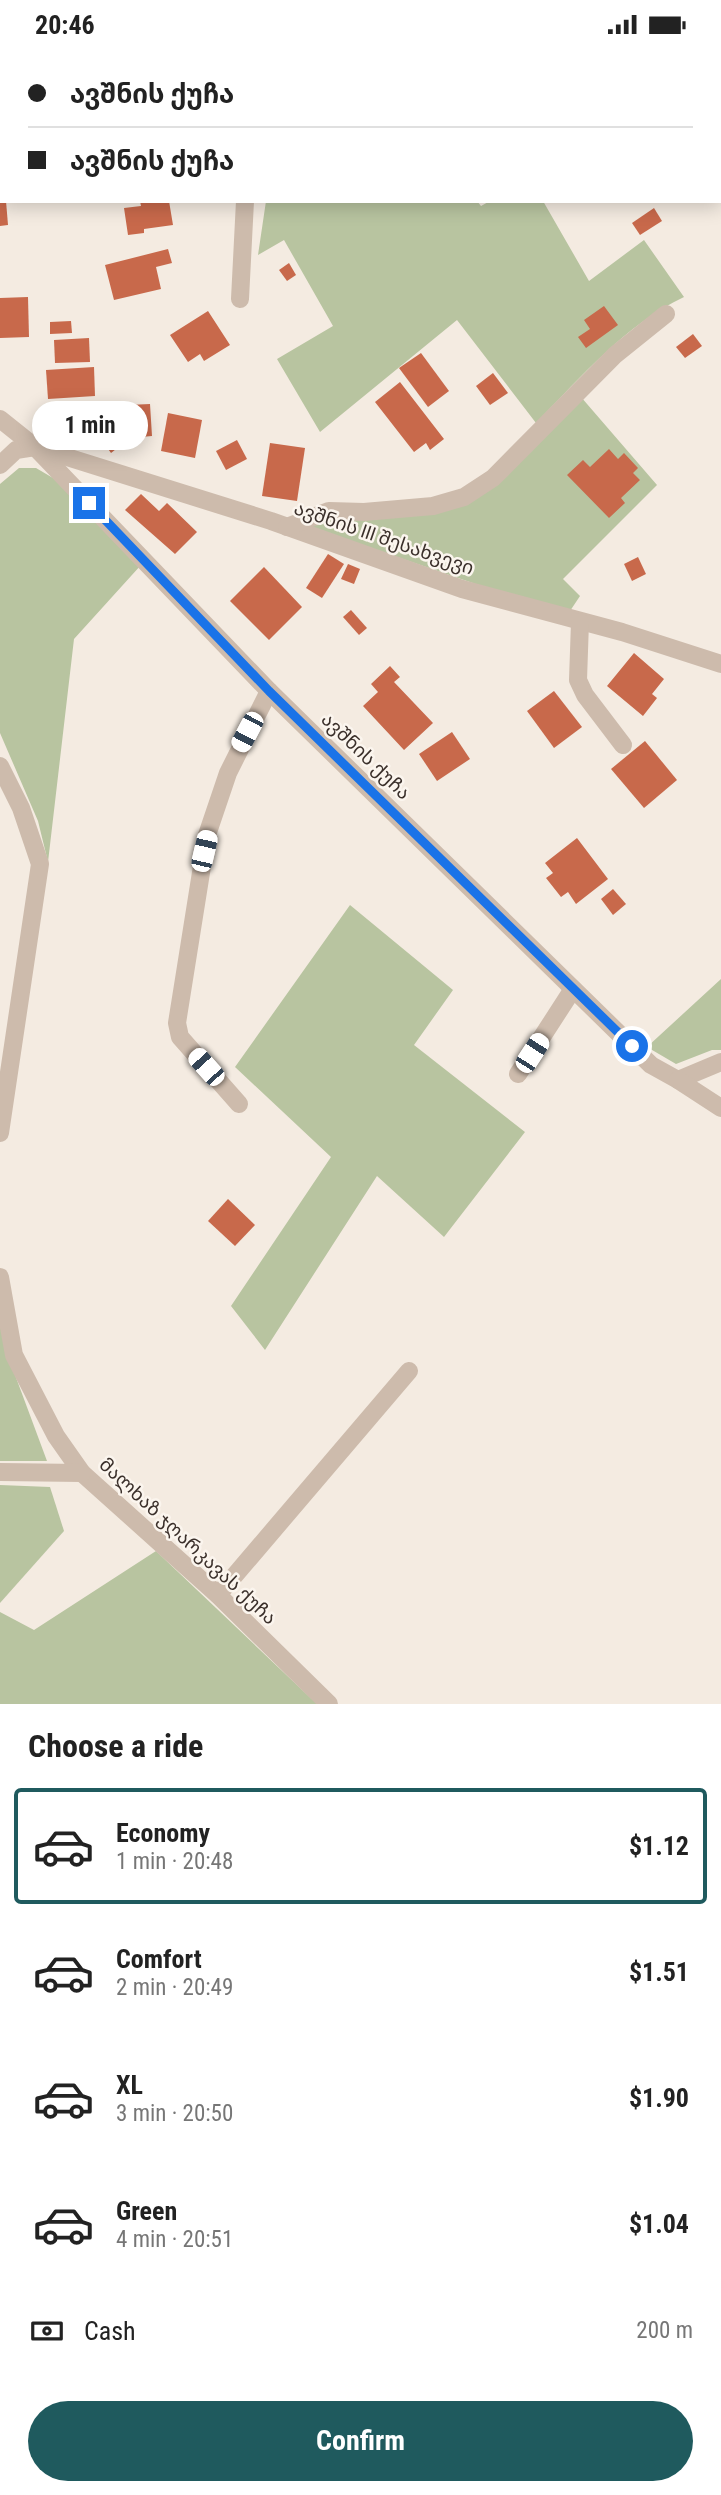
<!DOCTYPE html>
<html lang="en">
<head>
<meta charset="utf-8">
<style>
	body { margin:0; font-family:"Roboto Condensed","Noto Sans Georgian",sans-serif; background:#f6f6f6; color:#222; height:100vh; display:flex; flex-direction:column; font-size:26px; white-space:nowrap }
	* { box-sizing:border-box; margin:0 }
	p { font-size:23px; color:#767676 }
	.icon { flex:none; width:38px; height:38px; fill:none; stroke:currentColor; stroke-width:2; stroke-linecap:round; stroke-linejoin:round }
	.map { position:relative; height:1655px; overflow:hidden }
	.details { display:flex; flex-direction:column; background:#fff; flex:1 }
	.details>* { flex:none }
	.guide { position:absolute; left:0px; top:0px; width:721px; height:154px; box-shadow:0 4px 18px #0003; display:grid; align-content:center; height:154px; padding:0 28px; background:#fff }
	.end { position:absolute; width:32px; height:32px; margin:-16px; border:9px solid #1a73e8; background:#fff; box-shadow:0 0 0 4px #fff }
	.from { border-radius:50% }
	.bubble { position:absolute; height:49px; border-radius:24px; background:#fff; box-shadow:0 4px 18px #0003; font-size:23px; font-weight:700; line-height:49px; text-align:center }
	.car { position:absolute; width:21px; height:42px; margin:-21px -10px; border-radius:9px; box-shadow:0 0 5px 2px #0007; background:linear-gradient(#fff 24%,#345 0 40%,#fff 0 76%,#345 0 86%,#fff 0) }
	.guide b { display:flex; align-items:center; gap:24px; height:66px; font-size:26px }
	.guide b+b { border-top:2px solid #e0e0e0 }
	.guide i { width:18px; height:18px; background:#222 }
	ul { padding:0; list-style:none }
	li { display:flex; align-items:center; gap:21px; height:116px; margin:0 14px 10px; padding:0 14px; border:4px solid transparent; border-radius:7px }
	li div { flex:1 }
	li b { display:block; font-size:26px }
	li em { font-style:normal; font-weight:700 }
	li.active { border-color:#1f5a5e }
	li>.icon { width:63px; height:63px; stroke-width:1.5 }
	h2 { padding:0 28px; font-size:32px; line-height:84px }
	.pay { display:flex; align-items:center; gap:18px; height:77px; padding:0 28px; font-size:26px }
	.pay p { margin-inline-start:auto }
	.cta { display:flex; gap:14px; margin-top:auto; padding:14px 28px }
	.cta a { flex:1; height:80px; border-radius:42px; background:#1f5a5e; color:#fff; font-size:28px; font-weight:700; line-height:80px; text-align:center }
	.status { display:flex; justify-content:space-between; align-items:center; height:49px; padding:0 35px; background:#fff; direction:ltr }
	.status svg { height:19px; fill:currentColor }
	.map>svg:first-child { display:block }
	.green { fill:#b8c4a0 }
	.building { fill:#c8694b }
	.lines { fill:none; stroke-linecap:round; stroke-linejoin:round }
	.minor { stroke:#cdbbac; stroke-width:18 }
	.route { stroke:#1a73e8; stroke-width:9 }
	.labels { text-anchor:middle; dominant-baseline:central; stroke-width:5; stroke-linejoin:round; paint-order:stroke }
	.street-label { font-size:19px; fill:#3b302b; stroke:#fbf5ee }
</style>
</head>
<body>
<div class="status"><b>20:46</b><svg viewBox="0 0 49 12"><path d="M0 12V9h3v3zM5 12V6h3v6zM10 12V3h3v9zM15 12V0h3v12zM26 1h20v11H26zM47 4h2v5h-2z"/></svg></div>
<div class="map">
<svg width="721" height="1655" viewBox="0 0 721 1655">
	<rect width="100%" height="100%" fill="#f4ebe1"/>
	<g class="green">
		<path d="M 137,0 L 267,0 L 138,2 Z"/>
		<path d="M 266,152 L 477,152 L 481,157 L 490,152 L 543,152 L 589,232 L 644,191 L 684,248 C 625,276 581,328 536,374 L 457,271 L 320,383 L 277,310 L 333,277 L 284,191 L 258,206 Z"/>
		<path d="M 581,348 L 657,436 L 563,530 L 580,547 L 570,562 L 490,540 L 310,478 L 326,470 L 465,455 Z"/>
		<path d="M 19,419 L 36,419 L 53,429 L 141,516 L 74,590 L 48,813 L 38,772 L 0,684 L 0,435 Z"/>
		<path d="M 350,856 L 453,941 L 414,996 L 525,1083 L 444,1188 L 377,1127 L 265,1301 L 231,1257 L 331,1108 L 235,1018 Z"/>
		<path d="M 721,930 L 721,1001 L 712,1001 L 676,1015 L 647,998 Z"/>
		<path d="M 0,1271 L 8,1307 L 47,1412 L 0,1412 Z"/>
		<path d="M 0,1436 L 50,1438 L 64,1482 L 0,1554 Z"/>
		<path d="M 156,1502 L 317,1655 L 0,1655 L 0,1563 L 34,1581 Z"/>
	</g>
	<g class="building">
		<path d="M 0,152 L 6,152 L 8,176 L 0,177 Z"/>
		<path d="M 140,152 L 169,152 L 173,176 L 144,180 L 144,184 L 128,186 L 124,159 L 141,157 Z"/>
		<path d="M 654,159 L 662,172 L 640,186 L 632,174 Z"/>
		<path d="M 168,200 L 172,214 L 156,218 L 161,240 L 114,251 L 105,216 Z"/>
		<path d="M 289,214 L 296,226 L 287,232 L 279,221 Z"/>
		<path d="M 28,248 L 29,288 L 0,289 L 0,249 Z"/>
		<path d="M 604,257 L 618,276 L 586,299 L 578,288 L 590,280 L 584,271 Z"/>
		<path d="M 208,262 L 230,296 L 204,312 L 200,305 L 188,313 L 170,286 Z"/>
		<path d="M 71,272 L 72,284 L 50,285 L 50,273 Z"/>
		<path d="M 693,285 L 702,297 L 685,309 L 676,298 Z"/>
		<path d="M 89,289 L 90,313 L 55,314 L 54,291 Z"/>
		<path d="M 421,304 L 449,342 L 428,358 L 399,319 Z"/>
		<path d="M 94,318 L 95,347 L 48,350 L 46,321 Z"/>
		<path d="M 493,324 L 508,344 L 490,356 L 476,337 Z"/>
		<path d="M 400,333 L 444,390 L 430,401 L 426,394 L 414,403 L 375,353 Z"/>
		<path d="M 95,352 L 108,358 L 130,389 L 128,356 L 150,355 L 152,387 L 130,389 L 111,404 L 94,380 L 58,379 L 57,353 Z"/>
		<path d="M 168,364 L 202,371 L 195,409 L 161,402 Z"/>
		<path d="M 237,391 L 247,410 L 226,421 L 216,402 Z"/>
		<path d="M 270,394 L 305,399 L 297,452 L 262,447 Z"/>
		<path d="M 609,400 L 618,410 L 624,404 L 638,419 L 633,424 L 640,431 L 621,449 L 625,454 L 609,469 L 567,426 L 583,411 L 590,418 Z"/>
		<path d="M 141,445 L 159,462 L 167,454 L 197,483 L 175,505 L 125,461 Z"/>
		<path d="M 328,505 L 344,515 L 322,549 L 306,539 Z"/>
		<path d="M 638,508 L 646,525 L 632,532 L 624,515 Z"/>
		<path d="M 348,515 L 360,520 L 354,535 L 341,530 Z"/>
		<path d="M 264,518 L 302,558 L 269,591 L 230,552 Z"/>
		<path d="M 351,561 L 367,579 L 359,586 L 343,568 Z"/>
		<path d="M 634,604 L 664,630 L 652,645 L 657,649 L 643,667 L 607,637 Z"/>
		<path d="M 390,617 L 400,628 L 394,633 L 433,674 L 404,701 L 363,657 L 378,643 L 371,635 Z"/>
		<path d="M 554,642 L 582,678 L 554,699 L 527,662 Z"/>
		<path d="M 452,683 L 470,710 L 437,732 L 419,705 Z"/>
		<path d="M 645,692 L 677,731 L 644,759 L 611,720 Z"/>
		<path d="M 577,789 L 608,830 L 576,855 L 568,843 L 561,848 L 546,829 L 553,824 L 545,814 Z"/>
		<path d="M 613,840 L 626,855 L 613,866 L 601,850 Z"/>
		<path d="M 228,1150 L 255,1176 L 235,1197 L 208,1172 Z"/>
	</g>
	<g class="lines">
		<g class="minor">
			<path d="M 608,2 L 613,0"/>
			<path d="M 0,122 L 2,122"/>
			<path d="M 240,250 L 245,152"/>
			<path d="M 0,370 L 35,398 L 269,642 L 651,1016 L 678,1031 L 721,1013"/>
			<path d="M 0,416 L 16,401 L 35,398 L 271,472 L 462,540 L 622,583 L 721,615"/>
			<path d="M 287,478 L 329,462 L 364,463 L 433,457 L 464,448 L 493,429 L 615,306 L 666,265"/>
			<path d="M 580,573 L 578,631 L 585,646 L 623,696"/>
			<path d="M 0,717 L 21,759 L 40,815 L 0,1084"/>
			<path d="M 518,1025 L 573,940"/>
			<path d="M 678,1031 L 721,1059"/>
			<path d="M 239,1055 L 180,988 L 177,974 L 207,786 L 228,724 L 269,642"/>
			<path d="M 0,1228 L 14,1306 L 56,1387 L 82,1424 L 218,1546 L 329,1655"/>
			<path d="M 0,1423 L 82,1424"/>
			<path d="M 218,1546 L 409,1322"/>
		</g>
	</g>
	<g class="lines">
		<path class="route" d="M 89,454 L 269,642 L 632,997"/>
	</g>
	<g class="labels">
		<g class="street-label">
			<text transform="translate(384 489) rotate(19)">ავშნის III შესახვევი</text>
			<text transform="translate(366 707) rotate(44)">ავშნის ქუჩა</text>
			<text transform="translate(188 1492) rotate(43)">მალხაზ ჯღარკავას ქუჩა</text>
		</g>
	</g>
</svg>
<i class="end from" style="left:632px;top:997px"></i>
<i class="end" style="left:89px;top:454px"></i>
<div class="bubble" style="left:32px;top:352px;width:116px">1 min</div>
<i class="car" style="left:247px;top:683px;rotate:208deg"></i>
<i class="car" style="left:204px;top:802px;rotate:13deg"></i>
<i class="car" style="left:532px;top:1004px;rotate:33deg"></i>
<i class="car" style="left:206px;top:1018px;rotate:318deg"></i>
<div class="guide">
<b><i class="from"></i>ავშნის ქუჩა</b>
<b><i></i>ავშნის ქუჩა</b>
</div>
</div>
<section class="details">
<h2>Choose a ride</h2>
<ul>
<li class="active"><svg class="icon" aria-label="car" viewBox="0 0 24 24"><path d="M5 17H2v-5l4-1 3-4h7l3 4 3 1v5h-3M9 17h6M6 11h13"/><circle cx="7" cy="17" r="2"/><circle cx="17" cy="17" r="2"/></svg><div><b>Economy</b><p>1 min · 20:48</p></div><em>$1.12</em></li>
<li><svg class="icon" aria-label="car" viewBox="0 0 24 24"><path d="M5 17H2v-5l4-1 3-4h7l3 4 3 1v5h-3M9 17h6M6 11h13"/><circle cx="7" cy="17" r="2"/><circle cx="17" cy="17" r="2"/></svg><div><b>Comfort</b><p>2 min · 20:49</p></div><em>$1.51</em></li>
<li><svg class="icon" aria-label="car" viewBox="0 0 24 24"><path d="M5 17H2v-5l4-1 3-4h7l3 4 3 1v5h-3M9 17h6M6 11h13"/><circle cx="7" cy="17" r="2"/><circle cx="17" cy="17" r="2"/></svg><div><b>XL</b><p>3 min · 20:50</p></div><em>$1.90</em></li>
<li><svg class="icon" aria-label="car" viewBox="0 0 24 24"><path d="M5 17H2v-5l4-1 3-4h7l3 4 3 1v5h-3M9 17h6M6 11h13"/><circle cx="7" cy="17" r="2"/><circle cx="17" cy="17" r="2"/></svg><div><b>Green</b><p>4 min · 20:51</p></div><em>$1.04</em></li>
</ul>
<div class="pay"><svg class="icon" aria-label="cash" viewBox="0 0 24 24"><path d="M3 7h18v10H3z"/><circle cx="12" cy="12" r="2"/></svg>Cash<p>200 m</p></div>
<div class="cta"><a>Confirm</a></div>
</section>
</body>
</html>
